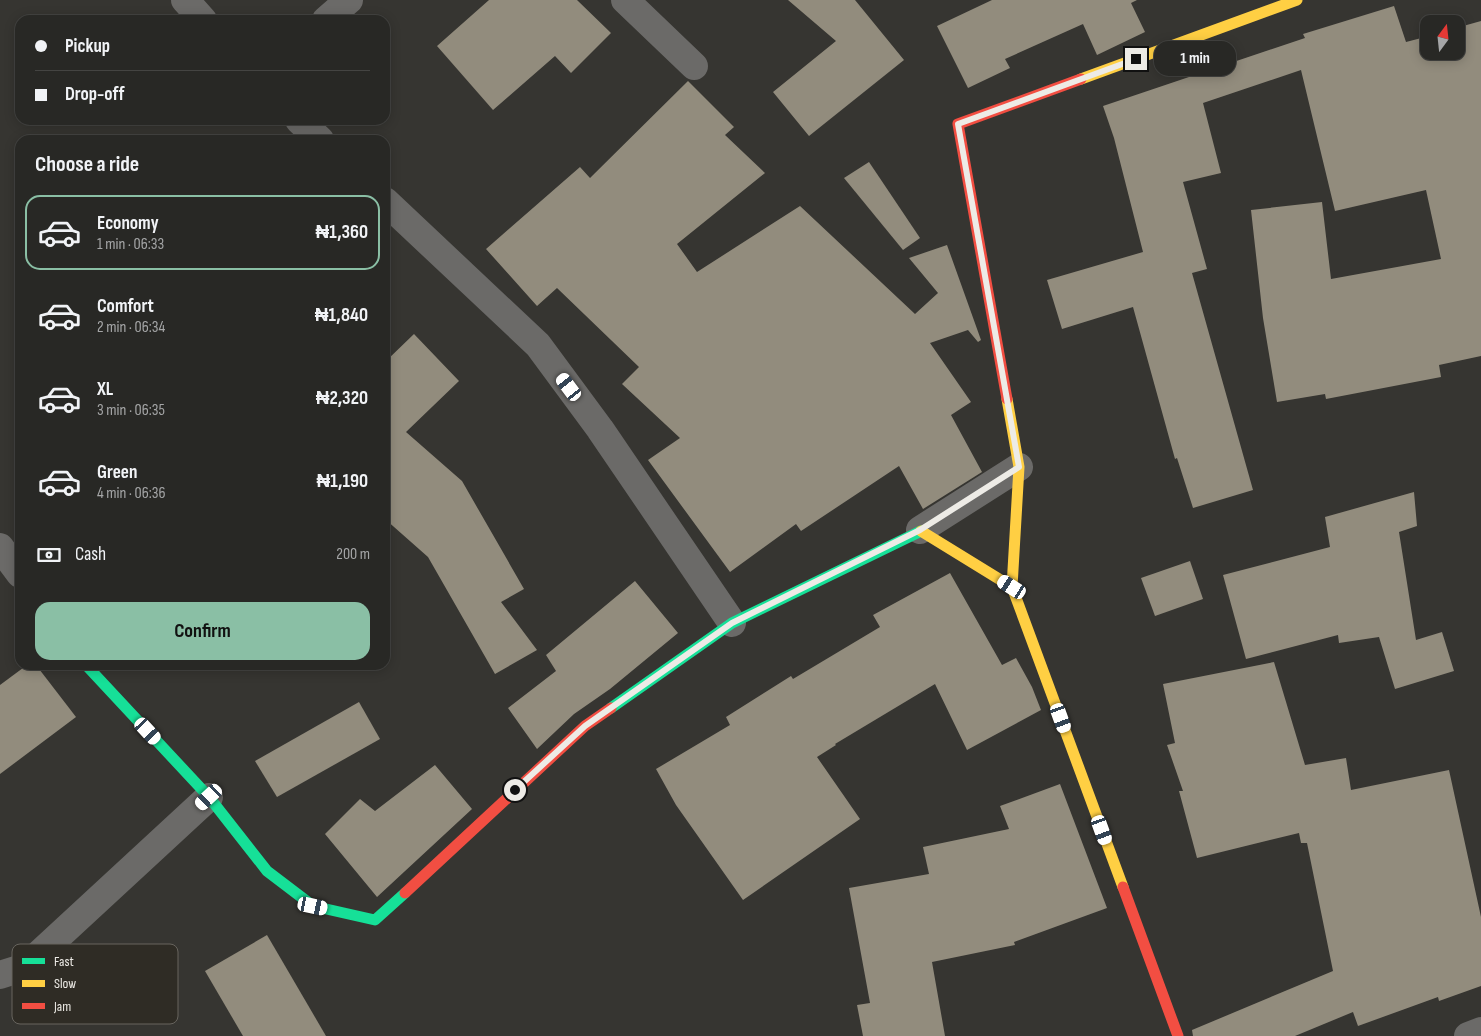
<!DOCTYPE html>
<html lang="en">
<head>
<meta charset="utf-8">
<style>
	body { margin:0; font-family:"Sofia Sans Condensed",sans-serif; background:#343432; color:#f1f3f6; height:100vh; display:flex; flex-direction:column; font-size:19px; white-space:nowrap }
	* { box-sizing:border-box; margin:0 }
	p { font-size:16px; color:#a5a6a7 }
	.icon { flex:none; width:28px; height:28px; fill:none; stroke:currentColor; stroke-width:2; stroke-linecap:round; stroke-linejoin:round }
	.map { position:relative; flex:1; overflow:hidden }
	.details { position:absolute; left:15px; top:135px; width:375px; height:535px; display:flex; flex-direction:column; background:#282825; border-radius:15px; box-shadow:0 2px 12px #0003,0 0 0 1px #444442 }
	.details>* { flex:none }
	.top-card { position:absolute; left:15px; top:15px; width:375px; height:110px; border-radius:15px; box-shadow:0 2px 12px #0003,0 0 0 1px #444442; display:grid; align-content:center; height:110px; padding:0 20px; background:#282825 }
	.needle { width:32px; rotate:15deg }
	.controls { position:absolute; left:1420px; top:15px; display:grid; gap:10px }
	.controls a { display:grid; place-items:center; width:45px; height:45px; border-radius:10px; background:#282825; box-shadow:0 2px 12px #0003,0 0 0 1px #444442; font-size:25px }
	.end { position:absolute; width:22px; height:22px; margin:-11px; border:6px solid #edebe6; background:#111; box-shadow:0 0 0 2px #111 }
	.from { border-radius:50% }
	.bubble { position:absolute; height:35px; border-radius:15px; background:#282825; box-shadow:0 2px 12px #0003,0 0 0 1px #444442; font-size:16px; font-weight:700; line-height:35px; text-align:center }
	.car { position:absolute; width:15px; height:30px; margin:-15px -8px; border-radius:6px; box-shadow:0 0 4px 1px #0007; background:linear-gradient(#fff 24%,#345 0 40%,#fff 0 76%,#345 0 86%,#fff 0) }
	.top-card b { display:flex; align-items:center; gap:18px; height:48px; font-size:19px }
	.top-card b+b { border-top:1px solid #444442 }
	.top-card i { width:12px; height:12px; background:#f1f3f6 }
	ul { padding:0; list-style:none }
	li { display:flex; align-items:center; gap:15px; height:75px; margin:0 10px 8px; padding:0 10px; border:2px solid transparent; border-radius:15px }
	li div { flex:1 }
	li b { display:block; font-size:19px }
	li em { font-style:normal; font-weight:700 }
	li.active { border-color:#8abfa5 }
	li>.icon { width:45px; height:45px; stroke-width:1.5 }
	h2 { padding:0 20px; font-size:22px; line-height:60px }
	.pay { display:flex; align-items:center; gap:12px; height:55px; padding:0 20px; font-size:19px }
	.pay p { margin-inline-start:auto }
	.cta { display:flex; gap:10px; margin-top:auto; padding:10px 20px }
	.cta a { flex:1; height:58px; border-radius:15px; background:#8abfa5; color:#111; font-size:20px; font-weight:700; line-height:58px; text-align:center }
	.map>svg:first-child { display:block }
	.building { fill:#928c7d }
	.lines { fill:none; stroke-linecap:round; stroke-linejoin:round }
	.street { stroke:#6b6a68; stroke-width:28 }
	.fast { stroke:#16e098; stroke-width:11 }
	.slow { stroke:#ffcf43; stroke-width:11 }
	.jam { stroke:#f24e42; stroke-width:11 }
	.route { stroke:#edebe6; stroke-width:6 }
	.key { fill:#2f2c25; stroke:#68655f; stroke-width:1 }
	.key-label { font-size:14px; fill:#edebe6 }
</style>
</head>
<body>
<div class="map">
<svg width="1481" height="1036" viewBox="0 0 1481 1036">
	<rect width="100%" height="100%" fill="#363531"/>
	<g class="building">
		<path d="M 489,0 L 577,0 L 611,33 L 571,73 L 555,56 L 493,110 L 437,46 Z"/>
		<path d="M 788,0 L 855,0 L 904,60 L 809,136 L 773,92 L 836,41 Z"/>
		<path d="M 992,0 L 1137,0 L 1131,3 L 1145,32 L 1097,55 L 1083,24 L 1005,59 L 1010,68 L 968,88 L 937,26 Z"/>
		<path d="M 1394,6 L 1406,42 L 1429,36 L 1429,51 L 1456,51 L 1456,28 L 1481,21 L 1481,356 L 1439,365 L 1441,377 L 1326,399 L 1325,394 L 1277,402 L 1263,318 L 1251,210 L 1322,202 L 1331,279 L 1441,259 L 1426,190 L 1335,211 L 1301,70 L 1203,103 L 1221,173 L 1183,182 L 1207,269 L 1192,273 L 1253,490 L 1193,508 L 1177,458 L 1175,459 L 1133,307 L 1062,329 L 1047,280 L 1143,252 L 1114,138 L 1103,106 L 1305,38 L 1303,34 Z"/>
		<path d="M 688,81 L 734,127 L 725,135 L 765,173 L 677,244 L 697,272 L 800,206 L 915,314 L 938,293 L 909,258 L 947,245 L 981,340 L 978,342 L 968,330 L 930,343 L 971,402 L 951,415 L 982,472 L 923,509 L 899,466 L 801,531 L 796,524 L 730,572 L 648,460 L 680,438 L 622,384 L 639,367 L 557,288 L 537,306 L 486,249 L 580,167 L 590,178 Z"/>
		<path d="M 869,162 L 920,238 L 903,250 L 844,178 Z"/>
		<path d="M 414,334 L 459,381 L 406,432 L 462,481 L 524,589 L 501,602 L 537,650 L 495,674 L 428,557 L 385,519 L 385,362 Z"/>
		<path d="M 1414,492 L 1417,526 L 1399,532 L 1416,640 L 1442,632 L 1454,671 L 1395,689 L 1379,637 L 1339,643 L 1338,635 L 1246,659 L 1223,575 L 1330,547 L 1325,517 Z"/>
		<path d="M 1190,561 L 1203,599 L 1155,616 L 1141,578 Z"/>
		<path d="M 950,573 L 1002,665 L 1016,658 L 1032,687 L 1041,710 L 967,750 L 935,684 L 835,744 L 836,745 L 817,757 L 860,819 L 743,900 L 676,805 L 656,769 L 730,725 L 726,717 L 791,676 L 793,679 L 880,627 L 873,615 Z"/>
		<path d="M 635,581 L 678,633 L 610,689 L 574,714 L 537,749 L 508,708 L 556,671 L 546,655 Z"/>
		<path d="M 1274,662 L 1305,765 L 1346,758 L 1351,790 L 1449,770 L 1481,917 L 1481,986 L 1439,1001 L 1438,997 L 1358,1026 L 1353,1012 L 1295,1036 L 1193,1036 L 1192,1030 L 1333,971 L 1307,843 L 1301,843 L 1299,833 L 1197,858 L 1179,791 L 1183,791 L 1167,745 L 1175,743 L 1163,684 Z"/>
		<path d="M 27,665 L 36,665 L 76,717 L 0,774 L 0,685 Z"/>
		<path d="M 359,702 L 380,739 L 277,797 L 255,761 Z"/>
		<path d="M 435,765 L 472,809 L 377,897 L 325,834 L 360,799 L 375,811 Z"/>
		<path d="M 1060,784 L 1107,908 L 1014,942 L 1015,945 L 932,962 L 945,1036 L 863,1036 L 857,1005 L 870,1003 L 849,888 L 929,874 L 923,847 L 1009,829 L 1000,806 Z"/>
		<path d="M 267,935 L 326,1036 L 243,1036 L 205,971 Z"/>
	</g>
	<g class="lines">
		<g class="street">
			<path d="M 185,0 L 203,20"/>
			<path d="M 625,0 L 694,66"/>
			<path d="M 326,20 L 349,0"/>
			<path d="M 299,120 L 320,140"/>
			<path d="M 385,201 L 538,345 L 600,429 L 732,623"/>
			<path d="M 920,530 L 1019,467"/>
			<path d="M 0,547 L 20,574"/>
			<path d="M 0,975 L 25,967 L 209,797"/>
			<path d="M 1468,1036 L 1481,1031"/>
		</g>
		<g class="fast">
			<path d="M 86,665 L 209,797 L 267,871 L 313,906 L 375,920 L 405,893"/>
			<path d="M 611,708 L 732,623 L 921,531"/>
		</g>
		<g class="slow">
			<path d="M 1081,79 L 1297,0"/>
			<path d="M 1007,399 L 1019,467 L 1012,587"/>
			<path d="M 921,531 L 1012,587 L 1123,887"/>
		</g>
		<g class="jam">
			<path d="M 1007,399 L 958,124 L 1081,79"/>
			<path d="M 1123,887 L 1178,1036"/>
			<path d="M 405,893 L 585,726 L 611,708"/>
		</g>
	</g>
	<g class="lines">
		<path class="route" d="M 515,790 L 585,726 L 732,623 L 920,530 L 1019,467 L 958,124 L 1136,59"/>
	</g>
	<rect x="12" y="944" width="166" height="80" rx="8" class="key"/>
	<rect x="22" y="958" width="23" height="6" fill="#16e098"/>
	<rect x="22" y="980" width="23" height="7" fill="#ffcf43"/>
	<rect x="22" y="1003" width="23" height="6" fill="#f24e42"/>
	<g class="key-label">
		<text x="54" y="966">Fast</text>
		<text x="54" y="988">Slow</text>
		<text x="54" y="1011">Jam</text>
	</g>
</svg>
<div class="controls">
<a><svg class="needle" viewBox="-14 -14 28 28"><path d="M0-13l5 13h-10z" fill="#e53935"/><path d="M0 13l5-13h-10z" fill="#a5a6a7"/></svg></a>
</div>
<i class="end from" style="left:515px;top:790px"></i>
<i class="end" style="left:1136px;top:59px"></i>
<div class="bubble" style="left:1154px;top:41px;width:82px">1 min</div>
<i class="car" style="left:569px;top:387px;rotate:323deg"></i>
<i class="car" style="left:1012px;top:587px;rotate:302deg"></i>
<i class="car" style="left:1061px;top:718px;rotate:160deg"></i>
<i class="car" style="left:148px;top:731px;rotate:137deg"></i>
<i class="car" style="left:209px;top:797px;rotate:227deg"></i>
<i class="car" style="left:1102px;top:830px;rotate:160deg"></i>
<i class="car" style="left:313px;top:906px;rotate:102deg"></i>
<div class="top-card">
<b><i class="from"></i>Pickup</b>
<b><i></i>Drop-off</b>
</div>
<section class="details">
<h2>Choose a ride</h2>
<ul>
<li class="active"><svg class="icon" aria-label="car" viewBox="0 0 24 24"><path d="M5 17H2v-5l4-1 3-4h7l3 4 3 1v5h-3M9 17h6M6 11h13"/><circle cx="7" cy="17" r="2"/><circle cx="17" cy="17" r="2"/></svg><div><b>Economy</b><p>1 min · 06:33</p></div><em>₦1,360</em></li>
<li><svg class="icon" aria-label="car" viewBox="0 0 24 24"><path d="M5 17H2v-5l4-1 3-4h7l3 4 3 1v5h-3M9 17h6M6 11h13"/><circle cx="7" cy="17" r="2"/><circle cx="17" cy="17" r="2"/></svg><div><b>Comfort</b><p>2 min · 06:34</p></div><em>₦1,840</em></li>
<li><svg class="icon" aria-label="car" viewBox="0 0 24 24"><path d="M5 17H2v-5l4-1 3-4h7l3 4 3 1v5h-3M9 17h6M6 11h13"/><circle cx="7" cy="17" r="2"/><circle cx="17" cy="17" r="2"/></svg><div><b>XL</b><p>3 min · 06:35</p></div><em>₦2,320</em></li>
<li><svg class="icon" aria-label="car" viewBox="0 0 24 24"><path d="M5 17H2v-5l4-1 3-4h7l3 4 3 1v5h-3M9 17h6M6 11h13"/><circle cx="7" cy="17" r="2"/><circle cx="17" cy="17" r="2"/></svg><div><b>Green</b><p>4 min · 06:36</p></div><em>₦1,190</em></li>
</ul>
<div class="pay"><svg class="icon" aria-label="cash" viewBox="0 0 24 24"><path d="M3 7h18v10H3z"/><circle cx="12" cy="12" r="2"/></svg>Cash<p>200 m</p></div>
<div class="cta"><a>Confirm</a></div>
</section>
</div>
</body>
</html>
